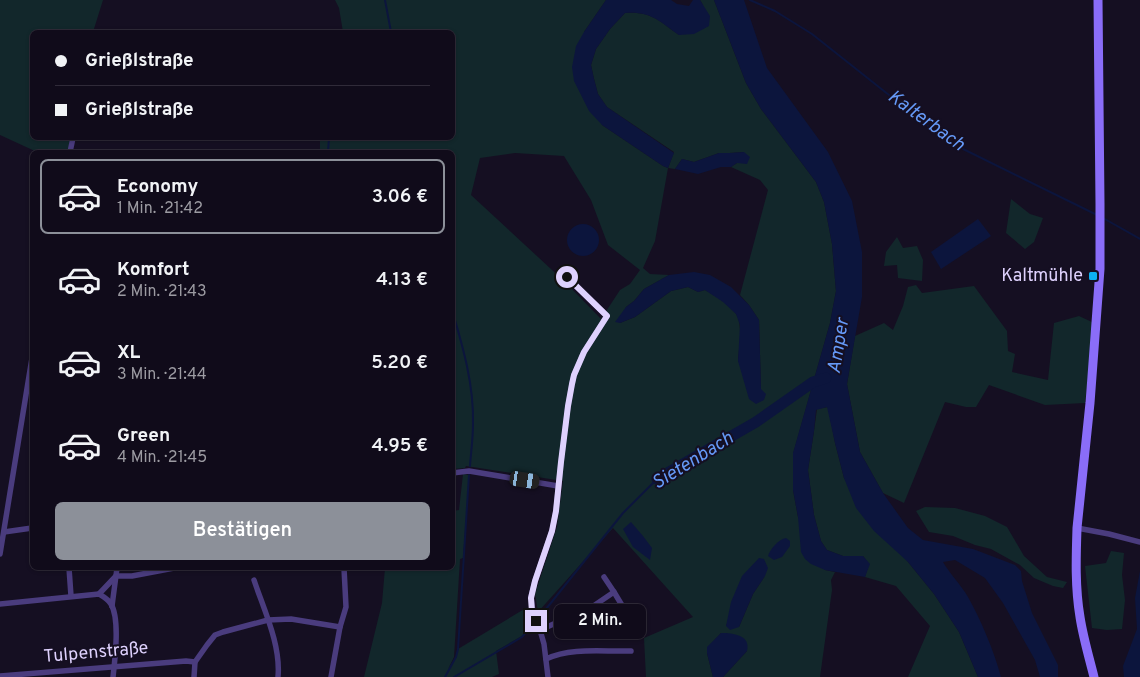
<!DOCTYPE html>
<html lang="de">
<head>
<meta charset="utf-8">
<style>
	body { margin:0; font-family:Overpass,sans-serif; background:#191423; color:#f1f3f6; height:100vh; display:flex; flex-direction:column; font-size:19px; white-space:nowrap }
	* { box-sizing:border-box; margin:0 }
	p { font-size:16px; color:#9c9ba2 }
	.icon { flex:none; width:28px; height:28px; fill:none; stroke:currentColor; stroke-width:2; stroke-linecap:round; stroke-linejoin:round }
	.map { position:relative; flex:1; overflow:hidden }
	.side { position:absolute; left:30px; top:150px; width:425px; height:420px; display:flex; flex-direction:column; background:#100b1a; border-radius:8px; box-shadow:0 1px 4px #0004,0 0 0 1px #302b39 }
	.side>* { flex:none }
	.top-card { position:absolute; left:30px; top:30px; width:425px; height:110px; border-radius:8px; box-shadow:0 1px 4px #0004,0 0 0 1px #302b39; display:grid; align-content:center; height:110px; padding:0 25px; background:#100b1a }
	.end { position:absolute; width:22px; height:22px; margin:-11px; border:6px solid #ded1fd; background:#111; box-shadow:0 0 0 2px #111 }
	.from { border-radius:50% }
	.bubble { position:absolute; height:35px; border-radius:8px; background:#100b1a; box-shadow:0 1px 4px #0004,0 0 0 1px #302b39; font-size:16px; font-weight:600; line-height:35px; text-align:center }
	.car { position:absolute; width:15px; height:30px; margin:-15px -8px; border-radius:6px; box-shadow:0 0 4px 1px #0007; background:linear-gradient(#222 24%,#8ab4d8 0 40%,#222 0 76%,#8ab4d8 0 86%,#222 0) }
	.top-card b { display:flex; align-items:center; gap:18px; height:48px; font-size:19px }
	.top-card b+b { border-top:1px solid #302b39 }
	.top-card i { width:12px; height:12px; background:#f1f3f6 }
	ul { padding:9px 0 0; list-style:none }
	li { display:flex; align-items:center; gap:15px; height:75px; margin:0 10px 8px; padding:0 15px; border:2px solid transparent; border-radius:8px }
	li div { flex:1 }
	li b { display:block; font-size:19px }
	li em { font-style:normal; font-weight:600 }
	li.selected { border-color:#8c9099 }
	li>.icon { width:45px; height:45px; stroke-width:1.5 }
	.button { display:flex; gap:10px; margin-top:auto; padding:10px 25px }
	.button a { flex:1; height:58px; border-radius:8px; background:#8c9099; color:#fff; font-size:20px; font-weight:600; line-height:58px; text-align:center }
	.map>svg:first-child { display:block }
	.green { fill:#12272b; fill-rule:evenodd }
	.water { fill:#0c153d }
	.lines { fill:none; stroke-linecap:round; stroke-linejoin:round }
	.stream { stroke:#0c153d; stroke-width:2 }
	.river { stroke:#0c153d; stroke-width:11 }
	.street { stroke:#4a3c7e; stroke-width:5.5 }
	.secondary { stroke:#8a6df8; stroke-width:9 }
	.route { stroke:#ded1fd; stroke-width:6 }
	.poi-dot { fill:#0cafef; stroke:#150f22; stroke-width:2 }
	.labels { text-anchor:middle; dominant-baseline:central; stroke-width:4; stroke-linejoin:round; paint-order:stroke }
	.poi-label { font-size:18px; fill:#ded1fd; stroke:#150f22; text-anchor:end }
	.street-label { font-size:18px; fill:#ded1fd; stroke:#150f22 }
	.water-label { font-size:19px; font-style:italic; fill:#6599f7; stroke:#150f22 }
</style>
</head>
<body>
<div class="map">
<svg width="1140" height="677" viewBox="0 0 1140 677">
	<rect width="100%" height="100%" fill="#150f22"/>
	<g class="green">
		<path d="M 0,0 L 103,0 L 93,32 L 32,32 L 32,138 L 71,138 L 68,152 L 37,152 L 0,135 Z"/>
		<path d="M 335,0 L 606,0 L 584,32 L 602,125 L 663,166 L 668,168 L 674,152 L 607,107 L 598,94 L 594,79 L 591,65 L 596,49 L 610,29 L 625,13 C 651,11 658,20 679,35 L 703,5 L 700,0 L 714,0 L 746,83 L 761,109 L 816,182 L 824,202 L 832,244 L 836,291 L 830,323 L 793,454 L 793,490 L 798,517 L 825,570 L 835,572 L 831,580 L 832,590 L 820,677 L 723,677 L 747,651 L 726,633 L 721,633 L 707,648 L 707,653 L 713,677 L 646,677 L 644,638 L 693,617 L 613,528 L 538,612 L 535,594 L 557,527 L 563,481 L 466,466 L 465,468 L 453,469 L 452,152 L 320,152 L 320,138 L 452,138 L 452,32 L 343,32 L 339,8 ZM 744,152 L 737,163 L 731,167 L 760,180 L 768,190 L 740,295 L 749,305 L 759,320 L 761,389 L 738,361 C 739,348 743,324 736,314 C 730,304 715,296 705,290 L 698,292 L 688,287 L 671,291 L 635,317 L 620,323 L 626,307 L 634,301 L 644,289 L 669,275 L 650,274 L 643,268 L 655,241 L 668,168 L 675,169 L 682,159 L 694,162 L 719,153 L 730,153 ZM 515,153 L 564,156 L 591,200 L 608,245 L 640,270 L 630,284 L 620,290 L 601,319 L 565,282 L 471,195 L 480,158 ZM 765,576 L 753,594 L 739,627 L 726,625 Z"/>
		<path d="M 1011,199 L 1030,214 L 1043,218 L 1034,242 L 1025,249 L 1006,233 Z"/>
		<path d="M 897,237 L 903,248 L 917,246 L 923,260 L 922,281 L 898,278 L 897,265 L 884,266 L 886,252 Z"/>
		<path d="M 916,285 L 922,293 L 974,286 L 1007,331 L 1008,351 L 1015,354 L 1012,372 L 1048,380 L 1054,323 L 1079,316 L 1094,323 L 1085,403 L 1045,405 L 989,385 L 976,407 L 966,407 L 945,402 L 904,503 L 883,493 L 860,452 L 847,384 L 855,336 L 884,323 L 893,330 L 903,306 L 908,287 Z"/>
		<path d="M 828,407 L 835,443 L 844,478 L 908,562 L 934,594 L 959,632 L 978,677 L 908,677 L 930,626 L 896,586 L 865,577 L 869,564 L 863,556 L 843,556 L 827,550 L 821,541 L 814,515 L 808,470 L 814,431 L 817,409 Z"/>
		<path d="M 463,474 L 469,475 L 463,558 L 460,559 L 454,657 L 448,669 L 456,657 L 458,649 L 526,608 L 533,624 L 522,636 L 496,651 L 499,674 L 492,677 L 364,677 L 382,603 L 385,568 L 452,568 L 453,511 L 459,510 Z"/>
		<path d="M 925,507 L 955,508 L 985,516 L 1007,527 L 1024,556 L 1047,577 L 1067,582 L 1063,588 L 1053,586 L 1034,578 L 1020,565 L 991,549 L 975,545 L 953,536 L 929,532 L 916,511 Z"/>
		<path d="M 1111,551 L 1124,553 L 1122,575 L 1125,600 L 1122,629 L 1107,630 L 1092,628 L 1085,566 L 1106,563 Z"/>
	</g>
	<g class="water">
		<path d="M 606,0 L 671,0 L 677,4 L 689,6 L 693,0 L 700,0 L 710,16 L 709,26 L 694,34 L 679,35 C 659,21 651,11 625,13 L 610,29 L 596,49 L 591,65 L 594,79 L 598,94 L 607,107 L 674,153 L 668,168 L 663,166 L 602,125 L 589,111 L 574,81 L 572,67 L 576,46 L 584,32 Z"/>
		<path d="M 714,0 L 744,0 L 767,68 L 828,152 L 852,201 L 862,252 L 862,297 L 847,384 L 860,452 L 883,493 L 908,528 L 923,540 L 973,549 L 1015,565 L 1021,571 L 1022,581 L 1032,613 L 1058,665 L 1058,677 L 1040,677 L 1035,660 L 1003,603 L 985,578 L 955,560 L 943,562 C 950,574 961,585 968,597 C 981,620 994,651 1001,677 L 978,677 L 959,632 L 934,594 L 908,562 L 874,531 L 856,508 L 844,478 L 835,443 L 827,407 L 816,410 L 814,431 L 808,470 L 814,515 L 821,541 L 827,550 L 843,556 L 863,556 L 870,564 L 865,577 L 825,570 L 811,564 L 805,559 L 801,552 L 798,517 L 793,490 L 793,453 L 830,323 L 836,291 L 832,244 L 824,202 L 816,182 L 761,109 L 746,83 Z"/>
		<path d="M 744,152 L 750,157 L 747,164 L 737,163 L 731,167 L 721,167 L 698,174 L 675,169 L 682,159 L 694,162 L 719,153 L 730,153 Z"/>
		<path d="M 978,219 L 991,236 L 941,269 L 931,252 Z"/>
		<circle cx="583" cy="240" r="16"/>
		<path d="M 694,272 L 710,275 L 731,287 L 749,305 L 759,320 L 761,389 L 766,394 L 764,400 L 756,404 L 749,399 L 738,361 L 740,325 L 736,314 L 723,302 L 705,290 L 698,292 L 688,287 L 671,291 L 635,317 L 620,323 L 615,322 L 626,307 L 634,301 L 644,289 L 669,275 Z"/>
		<path d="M 631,522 L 643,536 L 652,548 L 650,560 L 633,547 L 623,529 Z"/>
		<path d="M 786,538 L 790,541 L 790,546 L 782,557 L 774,560 L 768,556 C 770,549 779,539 786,538 Z"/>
		<path d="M 759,558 L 764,559 L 768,568 L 765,576 L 753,594 L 739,627 L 730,630 L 726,626 L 731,602 L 742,576 Z"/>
		<path d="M 1140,571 L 1140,677 L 1124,677 L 1123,666 L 1137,629 L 1135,598 Z"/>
		<path d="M 721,633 C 733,633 751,635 747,651 L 723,677 L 713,677 L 707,653 L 707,647 Z"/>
	</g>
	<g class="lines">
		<g class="stream">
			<path d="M 385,0 L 391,32"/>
			<path d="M 750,0 L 775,11 L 812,34 L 947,141 L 1097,215"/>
			<path d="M 328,152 L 329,138"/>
			<path d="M 1103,218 L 1140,239"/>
			<path d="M 452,310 C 463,347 474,385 473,424 C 473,438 471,452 470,466"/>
			<path d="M 538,619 L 623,513 L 657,479"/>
			<path d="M 445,677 L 456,657 L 458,649 L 469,475"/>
			<path d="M 454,677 L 522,637 L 533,624"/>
		</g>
		<path class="river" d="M 657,479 L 756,422 L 813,382 L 826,378"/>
		<g class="street">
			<path d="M 70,152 L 73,138"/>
			<path d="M 452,473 L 469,471 L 558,486"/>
			<path d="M 1077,528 L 1109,534 L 1140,542"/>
			<path d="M 4,532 L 32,528"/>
			<path d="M 0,554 L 32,358"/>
			<path d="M 69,568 L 71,596"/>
			<path d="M 604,577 L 614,592"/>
			<path d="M 254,580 C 264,610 281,645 278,677"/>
			<path d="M 99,594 L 116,576 L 132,576 L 174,568"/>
			<path d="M 0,604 L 99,594 C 104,597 108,599 111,604 C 120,619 115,659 113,677"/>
			<path d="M 112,606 L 117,568"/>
			<path d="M 540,630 L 592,607 L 614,592 L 629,617"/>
			<path d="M 546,659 C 572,647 603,652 631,651"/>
			<path d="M 0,676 L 186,661 L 195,662"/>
			<path d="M 194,677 L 195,662 L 207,645 L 215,635 L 223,632 L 268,620 L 291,619 L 340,627"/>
			<path d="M 331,677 L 340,627 L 346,607 L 344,568"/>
			<path d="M 548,677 L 544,644 L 540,630 L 533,612 L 531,597 L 535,581 L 552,531 L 556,511 L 561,462 L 568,406 L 572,384 L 574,375 L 584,352 L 607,316 L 567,277"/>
		</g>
		<path class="secondary" d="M 1094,677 C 1089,657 1083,637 1080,617 C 1075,587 1076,558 1077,528 L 1090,403 L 1100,269 L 1100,204 L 1098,0"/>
	</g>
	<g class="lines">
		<path class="route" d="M 536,621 L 532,612 L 531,598 L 535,581 L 552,531 L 556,511 L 561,462 L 568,406 L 572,384 L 574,375 L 584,352 L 607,316 L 567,277"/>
	</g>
	<rect class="poi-dot" x="1088" y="271" width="10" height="10" rx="2.5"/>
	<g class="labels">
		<g class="poi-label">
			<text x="1083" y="276">Kaltmühle</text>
		</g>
		<g class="street-label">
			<text transform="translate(96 653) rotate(-5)">Tulpenstraße</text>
		</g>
		<g class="water-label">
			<text transform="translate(926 121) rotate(36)">Kalterbach</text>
			<text transform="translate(839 346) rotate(-81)">Amper</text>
			<text transform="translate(693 461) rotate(-32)">Sietenbach</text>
		</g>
	</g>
</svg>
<i class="end from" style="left:567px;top:277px"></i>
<i class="end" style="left:536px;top:621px"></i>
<div class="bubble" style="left:554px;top:604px;width:92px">2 Min.</div>
<i class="car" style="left:525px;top:480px;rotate:99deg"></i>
<div class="top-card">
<b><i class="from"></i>Grießlstraße</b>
<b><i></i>Grießlstraße</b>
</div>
<section class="side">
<ul>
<li class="selected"><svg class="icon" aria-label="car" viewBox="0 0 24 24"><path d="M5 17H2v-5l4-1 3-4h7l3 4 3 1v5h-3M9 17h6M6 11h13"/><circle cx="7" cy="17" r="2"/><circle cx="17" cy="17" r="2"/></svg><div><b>Economy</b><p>1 Min. · 21:42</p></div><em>3.06 €</em></li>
<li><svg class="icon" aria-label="car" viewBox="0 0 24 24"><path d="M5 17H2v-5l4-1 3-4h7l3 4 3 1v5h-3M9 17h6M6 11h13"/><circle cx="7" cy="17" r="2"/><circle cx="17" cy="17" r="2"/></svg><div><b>Komfort</b><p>2 Min. · 21:43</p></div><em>4.13 €</em></li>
<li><svg class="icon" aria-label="car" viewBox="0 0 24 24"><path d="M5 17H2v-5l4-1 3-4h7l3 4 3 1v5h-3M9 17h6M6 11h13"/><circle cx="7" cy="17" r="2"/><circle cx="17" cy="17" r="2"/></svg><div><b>XL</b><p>3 Min. · 21:44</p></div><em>5.20 €</em></li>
<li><svg class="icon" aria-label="car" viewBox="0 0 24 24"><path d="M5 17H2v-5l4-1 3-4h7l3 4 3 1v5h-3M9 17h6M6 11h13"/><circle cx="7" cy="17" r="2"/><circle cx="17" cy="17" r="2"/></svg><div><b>Green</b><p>4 Min. · 21:45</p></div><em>4.95 €</em></li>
</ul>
<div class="button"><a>Bestätigen</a></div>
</section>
</div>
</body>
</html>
